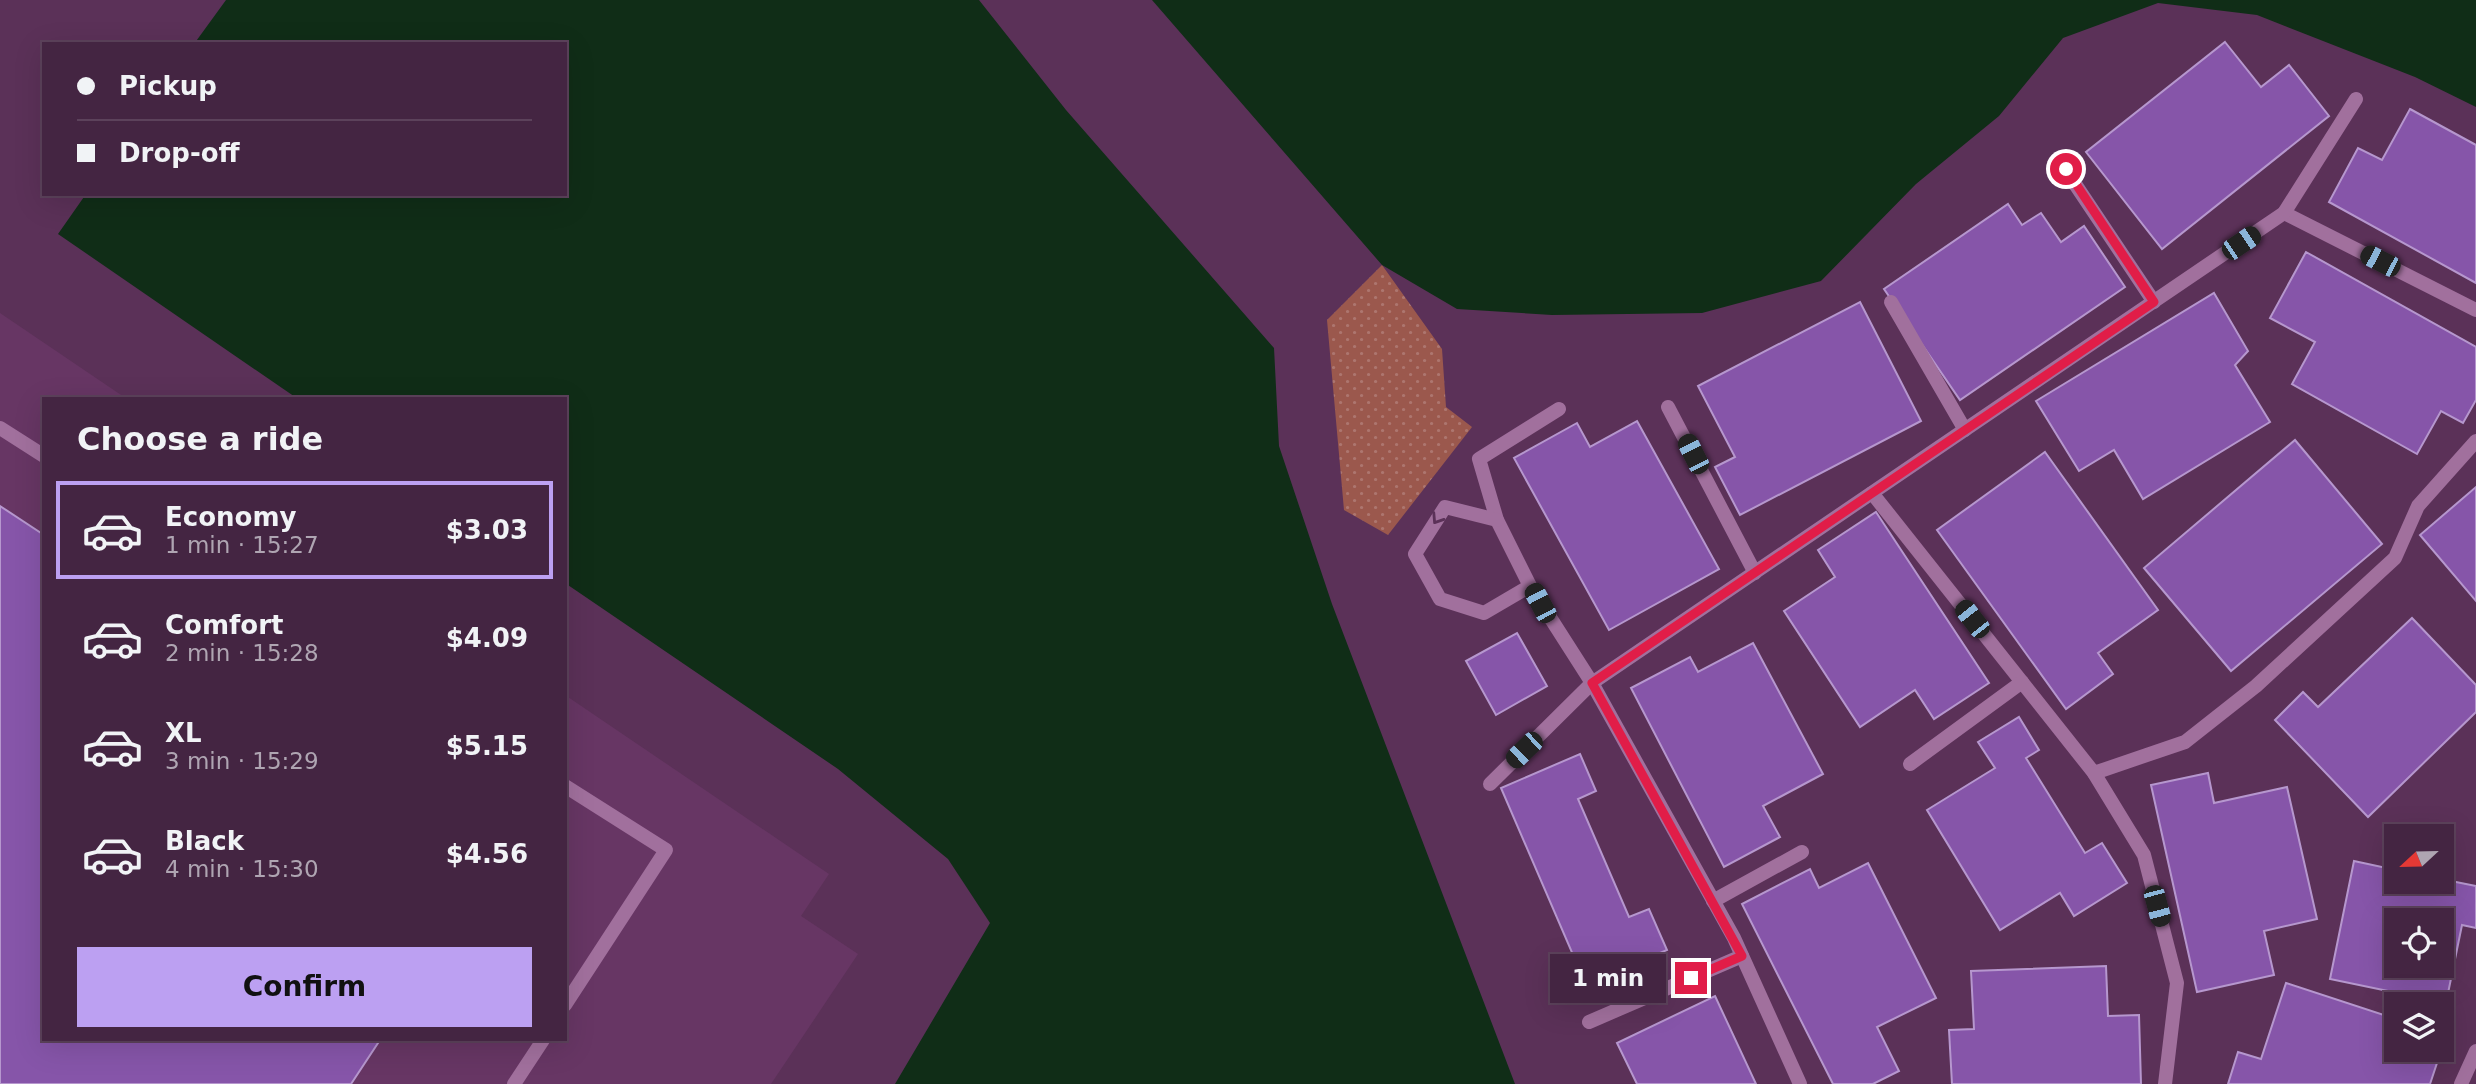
<!DOCTYPE html>
<html lang="en">
<head>
<meta charset="utf-8">
<style>
	body { margin:0; font-family:"DejaVu Sans",sans-serif; background:#4b2d49; color:#f1f3f6; height:100vh; display:flex; flex-direction:column; font-size:26px; white-space:nowrap }
	* { box-sizing:border-box; margin:0 }
	p { font-size:23px; color:#afa5b2 }
	.icon { flex:none; width:38px; height:38px; fill:none; stroke:currentColor; stroke-width:2; stroke-linecap:round; stroke-linejoin:round }
	.map { position:relative; flex:1; overflow:hidden }
	.details { position:absolute; left:42px; top:397px; width:525px; height:644px; display:flex; flex-direction:column; background:#442542; border-radius:0px; box-shadow:0 7px 28px #0002,0 0 0 2px #5c425b }
	.details>* { flex:none }
	.hud { position:absolute; left:42px; top:42px; width:525px; height:154px; border-radius:0px; box-shadow:0 7px 28px #0002,0 0 0 2px #5c425b; display:grid; align-content:center; height:154px; padding:0 35px; background:#442542 }
	.needle { width:46px; rotate:248deg }
	.controls { position:absolute; left:2384px; top:824px; display:grid; gap:14px }
	.controls a { display:grid; place-items:center; width:70px; height:70px; border-radius:0px; background:#442542; box-shadow:0 7px 28px #0002,0 0 0 2px #5c425b; font-size:35px }
	.end { position:absolute; width:32px; height:32px; margin:-16px; border:9px solid #e11d48; background:#fff; box-shadow:0 0 0 4px #fff }
	.from { border-radius:50% }
	.bubble { position:absolute; height:49px; border-radius:0px; background:#442542; box-shadow:0 7px 28px #0002,0 0 0 2px #5c425b; font-size:23px; font-weight:600; line-height:49px; text-align:center }
	.car { position:absolute; width:21px; height:42px; margin:-21px -10px; border-radius:9px; box-shadow:0 0 5px 2px #0007; background:linear-gradient(#222 24%,#8ab4d8 0 40%,#222 0 76%,#8ab4d8 0 86%,#222 0) }
	.hud b { display:flex; align-items:center; gap:24px; height:66px; font-size:26px }
	.hud b+b { border-top:2px solid #5c425b }
	.hud i { width:18px; height:18px; background:#f1f3f6 }
	ul { padding:0; list-style:none }
	li { display:flex; align-items:center; gap:21px; height:98px; margin:0 14px 10px; padding:0 21px; border:4px solid transparent; border-radius:0px }
	li div { flex:1 }
	li b { display:block; font-size:26px }
	li em { font-style:normal; font-weight:600 }
	li.on { border-color:#bca0f2 }
	li>.icon { width:63px; height:63px; stroke-width:1.5 }
	h2 { padding:0 35px; font-size:32px; line-height:84px }
	.button { display:flex; gap:14px; margin-top:auto; padding:14px 35px }
	.button a { flex:1; height:80px; border-radius:0px; background:#bca0f2; color:#111; font-size:28px; font-weight:600; line-height:80px; text-align:center }
	.map>svg:first-child { display:block }
	.built { fill:#673664 }
	.park { fill:url(#park-dots) }
	.water { fill:#102d17 }
	.building { fill:#8655a9; stroke:#b697ce; stroke-width:2; fill-rule:evenodd }
	.lines { fill:none; stroke-linecap:round; stroke-linejoin:round }
	.lane { stroke:#a1709d; stroke-width:14 }
	.oneway { stroke:#5b3158 }
	.route { stroke:#e11d48; stroke-width:9 }
</style>
</head>
<body>
<div class="map">
<svg width="2476" height="1084" viewBox="0 0 2476 1084">
	<defs>
		<pattern id="park-dots" width="8" height="8" patternUnits="userSpaceOnUse" patternTransform="scale(1.75)"><rect width="8" height="8" fill="#9b584d"/><path d="M2 2h.1M6 6h.1" fill="none" stroke="#ad766f" stroke-width="1.8" stroke-linecap="round"/></pattern>
	</defs>
	<rect width="100%" height="100%" fill="#5b3158"/>
	<path class="built" d="M 0,313 L 127,399 L 44,399 L 44,1040 L 565,1040 L 565,695 L 829,874 L 801,916 L 858,954 L 771,1084 L 0,1084 Z"/>
	<path class="park" d="M 1382,265 L 1442,349 L 1446,407 L 1472,427 L 1388,535 L 1344,510 L 1327,320 Z"/>
	<g class="water">
		<path d="M 226,0 L 979,0 L 1066,110 L 1274,348 L 1279,446 L 1332,604 L 1515,1084 L 895,1084 L 990,923 L 948,859 L 838,769 L 565,583 L 565,399 L 298,399 L 58,234 L 86,194 L 565,194 L 565,44 L 194,44 Z"/>
		<path d="M 1152,0 L 2476,0 L 2476,107 L 2415,77 L 2257,15 L 2158,3 L 2063,38 L 1999,116 L 1916,184 L 1821,281 L 1702,313 L 1552,315 L 1457,309 L 1382,265 Z"/>
	</g>
	<g class="building">
		<path d="M 2225,42 L 2261,87 L 2289,65 L 2329,116 L 2162,249 L 2086,152 Z"/>
		<path d="M 2410,109 L 2476,145 L 2476,283 L 2329,202 L 2358,148 L 2382,160 Z"/>
		<path d="M 2008,204 L 2022,225 L 2041,213 L 2061,242 L 2084,226 L 2125,287 L 1960,400 L 1884,289 Z"/>
		<path d="M 2306,252 L 2476,347 L 2476,400 L 2463,423 L 2441,411 L 2417,454 L 2292,384 L 2315,342 L 2270,318 Z"/>
		<path d="M 2214,293 L 2248,351 L 2235,365 L 2270,422 L 2143,499 L 2114,450 L 2079,471 L 2036,401 Z"/>
		<path d="M 1860,302 L 1921,421 L 1740,515 L 1715,467 L 1735,457 L 1698,386 Z"/>
		<path d="M 1637,421 L 1719,569 L 1609,630 L 1514,458 L 1577,423 L 1590,447 Z"/>
		<path d="M 2295,440 L 2382,544 L 2231,671 L 2144,568 Z"/>
		<path d="M 2045,452 L 2158,610 L 2098,653 L 2113,674 L 2066,709 L 1937,530 Z"/>
		<path d="M 2476,487 L 2476,601 L 2420,535 Z"/>
		<path d="M 0,506 L 44,535 L 44,1040 L 380,1040 L 351,1084 L 0,1084 Z"/>
		<path d="M 1876,512 L 1989,683 L 1934,719 L 1915,690 L 1860,727 L 1784,611 L 1835,577 L 1818,550 Z"/>
		<path d="M 2412,618 L 2476,685 L 2476,712 L 2368,817 L 2275,720 L 2303,692 L 2318,707 Z"/>
		<path d="M 1517,633 L 1547,686 L 1496,715 L 1466,661 Z"/>
		<path d="M 1753,643 L 1823,774 L 1763,806 L 1780,837 L 1724,867 L 1631,688 L 1690,657 L 1698,672 Z"/>
		<path d="M 2019,717 L 2039,750 L 2026,758 L 2085,853 L 2102,843 L 2127,883 L 2074,916 L 2060,893 L 2000,930 L 1927,810 L 1995,768 L 1978,742 Z"/>
		<path d="M 1580,754 L 1596,791 L 1578,799 L 1629,917 L 1649,909 L 1667,950 L 1586,985 L 1501,788 Z"/>
		<path d="M 2208,773 L 2214,803 L 2287,787 L 2317,919 L 2264,931 L 2274,975 L 2197,992 L 2151,785 Z"/>
		<path d="M 2354,861 L 2396,870 L 2396,882 L 2441,882 L 2441,879 L 2476,886 L 2476,928 L 2462,925 L 2446,1003 L 2330,979 ZM 2396,920 L 2441,920 L 2441,966 L 2396,966 Z"/>
		<path d="M 1868,863 L 1936,998 L 1877,1027 L 1899,1071 L 1873,1084 L 1833,1084 L 1742,904 L 1810,869 L 1819,888 Z"/>
		<path d="M 2106,966 L 2108,1016 L 2139,1015 L 2141,1084 L 1952,1084 L 1949,1030 L 1974,1029 L 1971,971 Z"/>
		<path d="M 2286,983 L 2396,1019 L 2396,1050 L 2441,1050 L 2441,1035 L 2446,1036 L 2430,1084 L 2228,1084 L 2238,1052 L 2261,1059 Z"/>
		<path d="M 1715,996 L 1756,1084 L 1637,1084 L 1617,1043 Z"/>
	</g>
	<g class="lines">
		<g class="lane">
			<path d="M 2065,169 L 2154,302"/>
			<path d="M 2284,213 L 2476,310"/>
			<path d="M 1891,302 L 1965,430"/>
			<path d="M 1668,407 L 1755,573"/>
			<path d="M 1559,409 L 1479,459 L 1497,520 L 1530,586 L 1592,683 L 1734,938 L 1800,1084"/>
			<path d="M 0,428 L 44,456"/>
			<path d="M 1872,493 L 2094,773 L 2185,742 L 2256,686 L 2395,558 L 2418,506 L 2476,441"/>
			<path d="M 1497,520 L 1445,507 L 1415,554 L 1440,599 L 1484,613 L 1530,586"/>
			<path d="M 1910,764 L 2022,682"/>
			<path d="M 2094,773 L 2144,855 L 2177,983 L 2165,1084"/>
			<path d="M 1490,784 L 1592,683 L 2284,213 L 2356,99"/>
			<path d="M 565,786 L 666,850 L 565,1005"/>
			<path d="M 1713,901 L 1802,852"/>
			<path d="M 1589,1022 L 1742,956"/>
			<path d="M 514,1084 L 543,1040"/>
			<path d="M 2461,1084 L 2476,1051"/>
		</g>
	</g>
	<defs><path id="oneway-chevron" d="M-2-3.5L2.5 0L-2 3.5" fill="none" stroke-width="1.6" stroke-linecap="round" stroke-linejoin="round" transform="scale(1.75)"/></defs>
	<use class="oneway" href="#oneway-chevron" transform="translate(1437 519) rotate(123)"/>
	<g class="lines">
		<path class="route" d="M 1691,978 L 1742,956 L 1592,683 L 2154,302 L 2066,169"/>
	</g>
</svg>
<div class="controls">
<a><svg class="needle" viewBox="-14 -14 28 28"><path d="M0-13l5 13h-10z" fill="#e53935"/><path d="M0 13l5-13h-10z" fill="#afa5b2"/></svg></a>
<a><svg class="icon" aria-label="locate" viewBox="0 0 24 24"><circle cx="12" cy="12" r="6"/><path d="M12 2v4M12 18v4M2 12h4M18 12h4"/></svg></a>
<a><svg class="icon" aria-label="layers" viewBox="0 0 24 24"><path d="M12 4l9 5-9 5-9-5zM3 14l9 5 9-5"/></svg></a>
</div>
<i class="end from" style="left:2066px;top:169px"></i>
<i class="end" style="left:1691px;top:978px"></i>
<div class="bubble" style="left:1550px;top:954px;width:116px">1 min</div>
<i class="car" style="left:2241px;top:243px;rotate:56deg"></i>
<i class="car" style="left:2380px;top:261px;rotate:297deg"></i>
<i class="car" style="left:1693px;top:454px;rotate:333deg"></i>
<i class="car" style="left:1540px;top:603px;rotate:332deg"></i>
<i class="car" style="left:1972px;top:619px;rotate:322deg"></i>
<i class="car" style="left:1524px;top:750px;rotate:226deg"></i>
<i class="car" style="left:2157px;top:906px;rotate:165deg"></i>
<div class="hud">
<b><i class="from"></i>Pickup</b>
<b><i></i>Drop-off</b>
</div>
<section class="details">
<h2>Choose a ride</h2>
<ul>
<li class="on"><svg class="icon" aria-label="car" viewBox="0 0 24 24"><path d="M5 17H2v-5l4-1 3-4h7l3 4 3 1v5h-3M9 17h6M6 11h13"/><circle cx="7" cy="17" r="2"/><circle cx="17" cy="17" r="2"/></svg><div><b>Economy</b><p>1 min · 15:27</p></div><em>$3.03</em></li>
<li><svg class="icon" aria-label="car" viewBox="0 0 24 24"><path d="M5 17H2v-5l4-1 3-4h7l3 4 3 1v5h-3M9 17h6M6 11h13"/><circle cx="7" cy="17" r="2"/><circle cx="17" cy="17" r="2"/></svg><div><b>Comfort</b><p>2 min · 15:28</p></div><em>$4.09</em></li>
<li><svg class="icon" aria-label="car" viewBox="0 0 24 24"><path d="M5 17H2v-5l4-1 3-4h7l3 4 3 1v5h-3M9 17h6M6 11h13"/><circle cx="7" cy="17" r="2"/><circle cx="17" cy="17" r="2"/></svg><div><b>XL</b><p>3 min · 15:29</p></div><em>$5.15</em></li>
<li><svg class="icon" aria-label="car" viewBox="0 0 24 24"><path d="M5 17H2v-5l4-1 3-4h7l3 4 3 1v5h-3M9 17h6M6 11h13"/><circle cx="7" cy="17" r="2"/><circle cx="17" cy="17" r="2"/></svg><div><b>Black</b><p>4 min · 15:30</p></div><em>$4.56</em></li>
</ul>
<div class="button"><a>Confirm</a></div>
</section>
</div>
</body>
</html>
